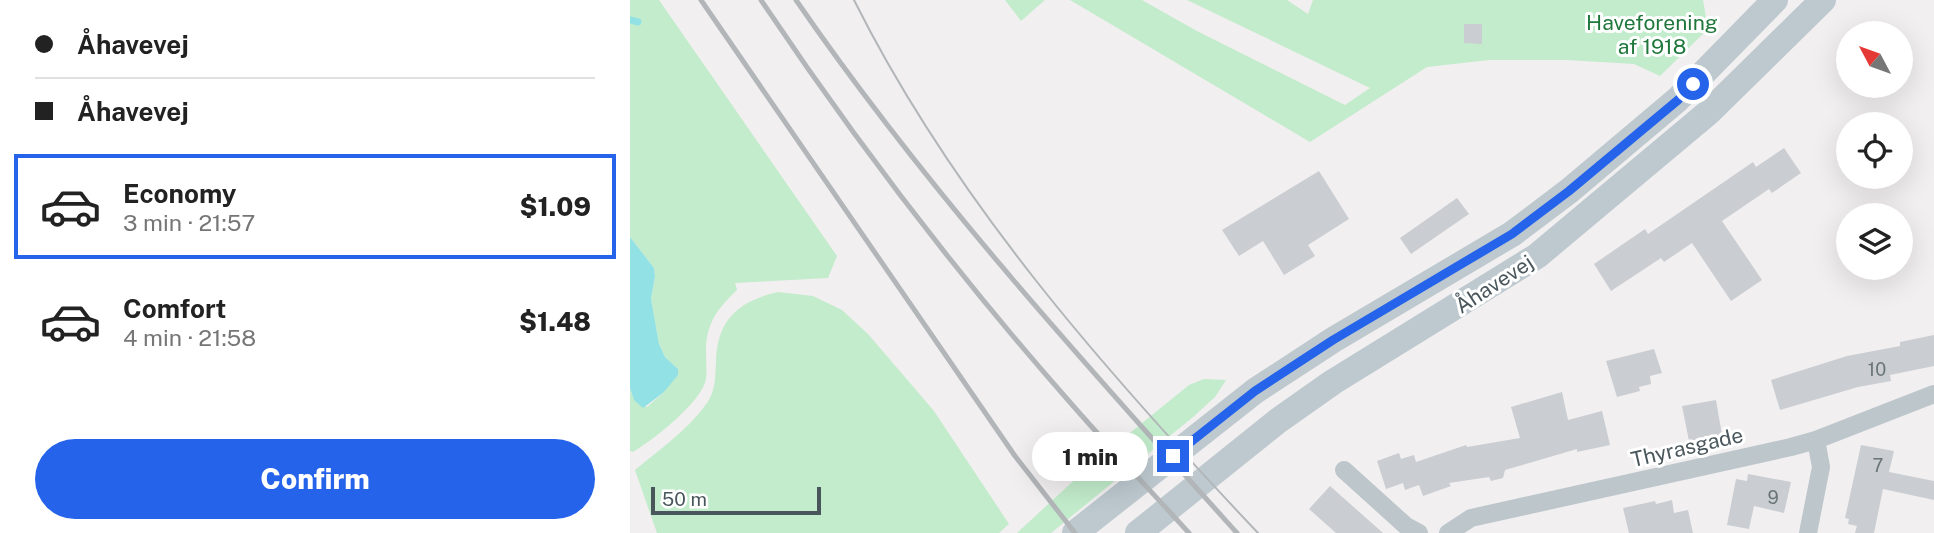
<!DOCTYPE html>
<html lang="en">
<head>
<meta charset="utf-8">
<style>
	body { margin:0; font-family:"Public Sans",sans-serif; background:#f2f2f2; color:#222; height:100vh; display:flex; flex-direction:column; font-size:26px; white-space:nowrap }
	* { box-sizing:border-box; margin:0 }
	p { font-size:23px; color:#767676 }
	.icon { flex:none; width:38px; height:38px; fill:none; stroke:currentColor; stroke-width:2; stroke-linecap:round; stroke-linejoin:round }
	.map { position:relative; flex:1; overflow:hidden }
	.panel { display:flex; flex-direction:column; background:#fff; width:630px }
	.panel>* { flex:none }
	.guide { display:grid; align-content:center; height:154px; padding:0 35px; background:#fff }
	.needle { width:46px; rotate:311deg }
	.fabs { position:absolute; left:1206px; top:21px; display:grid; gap:14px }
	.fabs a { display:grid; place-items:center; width:77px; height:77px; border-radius:50%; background:#fff; box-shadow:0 7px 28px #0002; font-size:35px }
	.scale { position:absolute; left:21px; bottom:18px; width:170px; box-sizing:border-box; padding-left:7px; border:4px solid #49565b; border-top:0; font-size:19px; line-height:24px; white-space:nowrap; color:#49565b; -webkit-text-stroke:5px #fff; paint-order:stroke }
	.end { position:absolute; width:32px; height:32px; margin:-16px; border:9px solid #2563eb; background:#fff; box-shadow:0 0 0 4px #fff }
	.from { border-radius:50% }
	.bubble { position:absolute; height:49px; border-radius:24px; background:#fff; box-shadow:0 7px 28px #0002; font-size:23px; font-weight:800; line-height:49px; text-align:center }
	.guide b { display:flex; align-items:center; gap:24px; height:66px; font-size:26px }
	.guide b+b { border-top:2px solid #e0e0e0 }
	.guide i { width:18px; height:18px; background:#222 }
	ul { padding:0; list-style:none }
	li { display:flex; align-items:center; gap:21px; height:105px; margin:0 14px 10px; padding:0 21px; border:4px solid transparent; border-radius:0px }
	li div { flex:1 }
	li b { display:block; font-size:26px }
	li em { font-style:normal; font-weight:800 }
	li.active { border-color:#2563eb }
	li>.icon { width:63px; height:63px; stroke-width:1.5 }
	.cta { display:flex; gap:14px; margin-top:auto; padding:14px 35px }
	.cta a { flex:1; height:80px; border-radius:42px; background:#2563eb; color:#fff; font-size:28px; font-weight:800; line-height:80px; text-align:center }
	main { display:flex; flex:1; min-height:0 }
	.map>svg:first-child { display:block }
	.green { fill:#c2eccb }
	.water { fill:#92e2e5 }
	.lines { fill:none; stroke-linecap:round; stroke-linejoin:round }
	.stream { stroke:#92e2e5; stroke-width:7 }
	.building { fill:#cacdd1 }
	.minor { stroke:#bcc6cb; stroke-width:18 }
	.secondary { stroke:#bdc9cf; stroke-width:26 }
	.tram { stroke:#b2b6b9; stroke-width:2 }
	.rail { stroke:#b2b6b9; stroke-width:5 }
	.route { stroke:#2563eb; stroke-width:9 }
	.labels { text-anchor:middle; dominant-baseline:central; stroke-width:6; stroke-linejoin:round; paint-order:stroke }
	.number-label { font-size:18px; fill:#697478 }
	.park-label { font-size:21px; fill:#1f773c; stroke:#fff }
	.street-label { font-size:21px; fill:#49565b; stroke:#fff }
</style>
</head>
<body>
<main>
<section class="panel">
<div class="guide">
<b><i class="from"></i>Åhavevej</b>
<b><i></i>Åhavevej</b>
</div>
<ul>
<li class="active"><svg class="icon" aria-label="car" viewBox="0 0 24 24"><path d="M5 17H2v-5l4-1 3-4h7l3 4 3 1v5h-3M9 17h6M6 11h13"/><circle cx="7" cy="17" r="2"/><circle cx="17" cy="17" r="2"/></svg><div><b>Economy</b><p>3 min · 21:57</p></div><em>$1.09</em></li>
<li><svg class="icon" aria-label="car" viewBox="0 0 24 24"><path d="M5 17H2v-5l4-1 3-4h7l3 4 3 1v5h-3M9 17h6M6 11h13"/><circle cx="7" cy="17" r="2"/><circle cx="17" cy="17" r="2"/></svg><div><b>Comfort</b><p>4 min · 21:58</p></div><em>$1.48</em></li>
</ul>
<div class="cta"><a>Confirm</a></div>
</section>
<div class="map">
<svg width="1304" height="533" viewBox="0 0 1304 533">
	<rect width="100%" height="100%" fill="#f2eff0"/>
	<g class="green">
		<path d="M 0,0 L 29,0 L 207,256 L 198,278 L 105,283 L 107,290 C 88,308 76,323 76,351 C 76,360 77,370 76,379 C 72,402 23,440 3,452 L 0,451 L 0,388 L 4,400 L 17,407 L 33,393 L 48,369 L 35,357 L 29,344 L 21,299 L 25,276 L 24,268 L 0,237 Z"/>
		<path d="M 375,0 L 415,0 L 391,21 Z"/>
		<path d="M 440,0 L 512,0 L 565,30 L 715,105 L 740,88 L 557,0 L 657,0 L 678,14 L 683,0 L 1073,0 L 1078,29 L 1030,76 L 1004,64 L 937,60 L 859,60 L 797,67 L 680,142 Z"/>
		<path d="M 148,292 L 183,296 L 212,310 L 238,334 L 304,411 L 379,524 L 369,533 L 27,533 L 5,470 C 30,449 58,430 77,403 C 86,390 85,377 86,362 C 87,319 109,301 148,292 Z"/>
		<path d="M 574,379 L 596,380 L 585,397 L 563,417 L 421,533 L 387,533 L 464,462 L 559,385 Z"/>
	</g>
	<path class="water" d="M 0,237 L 24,268 L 25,276 L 21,299 L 29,344 L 35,357 L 48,369 L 48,375 L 33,393 L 13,408 L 4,400 L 0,388 Z"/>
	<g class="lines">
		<path class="stream" d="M 0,20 L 8,22"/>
	</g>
	<g class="building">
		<path d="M 834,24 L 852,24 L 852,44 L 834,43 Z"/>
		<path d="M 1154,148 L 1171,173 L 1142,193 L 1139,189 L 1092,221 L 1132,280 L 1101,301 L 1062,243 L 1034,262 L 1031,258 L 981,291 L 964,264 L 1015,229 L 1018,234 L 1123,162 L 1126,167 Z"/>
		<path d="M 689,171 L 719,219 L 678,245 L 685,256 L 654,275 L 633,241 L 609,256 L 592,230 Z"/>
		<path d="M 827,198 L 839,214 L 781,254 L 770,238 Z"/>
		<path d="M 1304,335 L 1304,366 L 1260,375 L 1261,381 L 1228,387 L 1150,410 L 1141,380 L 1217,356 L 1270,346 L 1270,342 Z"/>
		<path d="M 1024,349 L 1032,373 L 1020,376 L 1021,384 L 1009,387 L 1010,391 L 987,397 L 976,361 Z"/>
		<path d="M 932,392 L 938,420 L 972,411 L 980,445 L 947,452 L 947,449 L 875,470 L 873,478 L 861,481 L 859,477 L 819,483 L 821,486 L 793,496 L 789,485 L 775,490 L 773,483 L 756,489 L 747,461 L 769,453 L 771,459 L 784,455 L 786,462 L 836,445 L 837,447 L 890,438 L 881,407 Z"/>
		<path d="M 1086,400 L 1092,435 L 1059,441 L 1052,406 Z"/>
		<path d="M 1231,445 L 1264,451 L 1259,472 L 1304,481 L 1304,500 L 1253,489 L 1244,533 L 1225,533 L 1227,526 L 1218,524 L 1219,519 L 1215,518 Z"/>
		<path d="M 1118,474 L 1161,482 L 1154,513 L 1124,506 L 1119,529 L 1097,525 L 1106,479 L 1117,481 Z"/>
		<path d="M 700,486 L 753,533 L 706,533 L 679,509 Z"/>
		<path d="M 1042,500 L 1044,513 L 1058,510 L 1063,533 L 999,533 L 993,508 L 1025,501 L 1026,504 Z"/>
	</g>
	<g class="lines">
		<g class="minor">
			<path d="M 714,470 L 776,526 L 789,533"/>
			<path d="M 818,533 L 841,518 L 1161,447 L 1186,440 L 1304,394"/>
			<path d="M 1178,533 L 1191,467 L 1186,440"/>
		</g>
		<g class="secondary">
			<path d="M 445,533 L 625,391 L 703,340 L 882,234 L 939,191 L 1047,100 L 1145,0"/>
			<path d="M 508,533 L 649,420 L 703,382 L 907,256 L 1079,112 L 1193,0"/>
		</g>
		<path class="tram" d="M 224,0 C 324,200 475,371 628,533"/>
		<g class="rail">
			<path d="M 71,0 L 385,456 L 445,533"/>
			<path d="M 131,0 C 224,139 327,274 438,400 C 477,445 519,489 559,533"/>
			<path d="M 166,0 C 296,189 454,363 607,533"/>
		</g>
	</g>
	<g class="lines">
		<path class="route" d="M 543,456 L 625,391 L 703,340 L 882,234 L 939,191 L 1048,100 L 1063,84"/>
	</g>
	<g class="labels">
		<g class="number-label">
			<text x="1247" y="369">10</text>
			<text x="1248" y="465">7</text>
			<text x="1143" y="497">9</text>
		</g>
		<g class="park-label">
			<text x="1022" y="22">Haveforening<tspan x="1022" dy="24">af 1918</tspan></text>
		</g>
		<g class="street-label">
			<text transform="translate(864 284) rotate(-33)">Åhavevej</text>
			<text transform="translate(1057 447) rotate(-13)">Thyrasgade</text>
		</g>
	</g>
</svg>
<div class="fabs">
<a><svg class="needle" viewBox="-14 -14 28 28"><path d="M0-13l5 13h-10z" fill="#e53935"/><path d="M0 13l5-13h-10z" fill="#767676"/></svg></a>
<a><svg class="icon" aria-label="locate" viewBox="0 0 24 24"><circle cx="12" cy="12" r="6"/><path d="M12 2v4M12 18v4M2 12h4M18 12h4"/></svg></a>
<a><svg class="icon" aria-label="layers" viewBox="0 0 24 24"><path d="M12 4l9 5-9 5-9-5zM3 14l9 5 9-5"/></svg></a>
</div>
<div class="scale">50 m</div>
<i class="end from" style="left:1063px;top:84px"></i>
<i class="end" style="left:543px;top:456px"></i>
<div class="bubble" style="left:402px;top:432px;width:116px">1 min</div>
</div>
</main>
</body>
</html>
